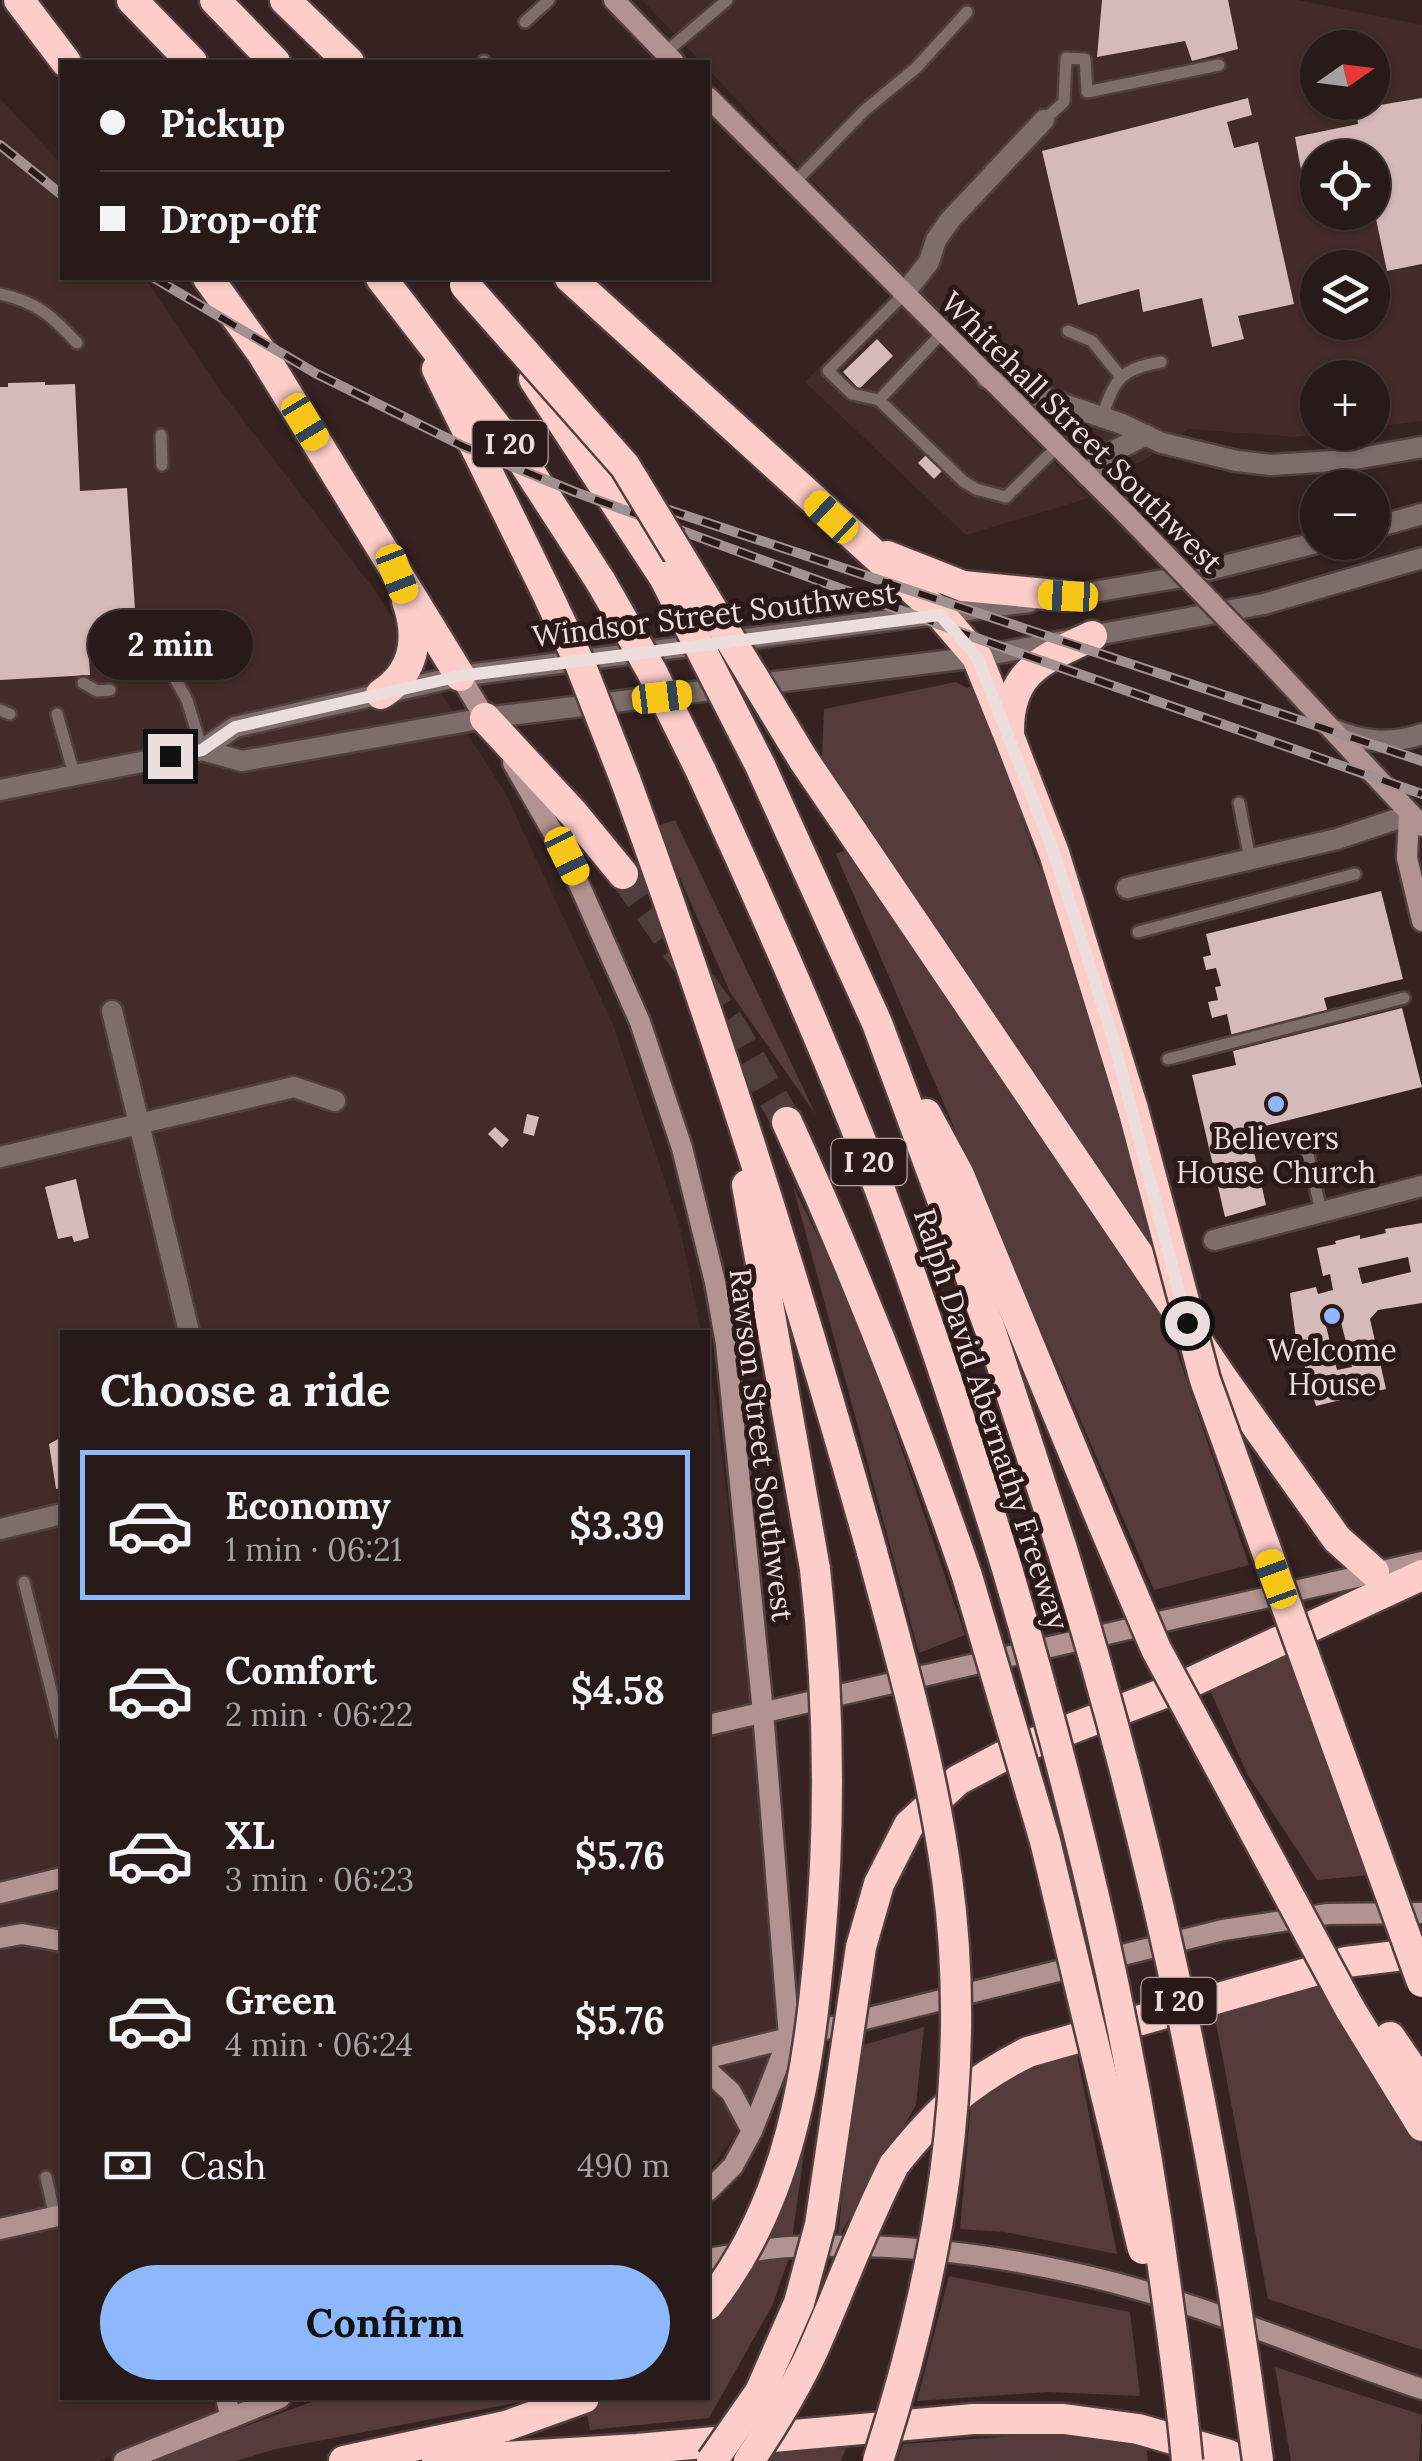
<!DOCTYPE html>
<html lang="en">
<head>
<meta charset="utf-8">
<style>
	body { margin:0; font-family:Lora,serif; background:#342726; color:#f1f3f6; height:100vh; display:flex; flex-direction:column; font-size:38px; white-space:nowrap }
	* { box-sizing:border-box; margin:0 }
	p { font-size:32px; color:#a5a1a2 }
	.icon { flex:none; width:55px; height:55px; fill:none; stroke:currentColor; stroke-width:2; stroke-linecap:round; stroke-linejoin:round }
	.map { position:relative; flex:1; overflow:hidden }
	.sheet { position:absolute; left:60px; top:1330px; width:650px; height:1070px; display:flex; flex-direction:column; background:#281a19; border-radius:0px; box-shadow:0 2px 8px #0004,0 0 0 2px #443838 }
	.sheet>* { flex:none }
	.hud { position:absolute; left:60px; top:60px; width:650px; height:220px; border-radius:0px; box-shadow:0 2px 8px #0004,0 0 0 2px #443838; display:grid; align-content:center; height:220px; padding:0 40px; background:#281a19 }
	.needle { width:65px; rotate:76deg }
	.fabs { position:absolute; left:1300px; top:30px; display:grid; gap:20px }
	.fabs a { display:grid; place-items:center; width:90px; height:90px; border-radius:50%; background:#281a19; box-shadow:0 2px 8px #0004,0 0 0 2px #443838; font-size:50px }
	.end { position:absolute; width:45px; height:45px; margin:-22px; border:12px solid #ecdedd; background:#111; box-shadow:0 0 0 5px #111 }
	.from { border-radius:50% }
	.bubble { position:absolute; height:70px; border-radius:35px; background:#281a19; box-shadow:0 2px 8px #0004,0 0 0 2px #443838; font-size:32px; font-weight:800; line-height:70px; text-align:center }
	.car { position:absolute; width:30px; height:60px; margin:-30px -15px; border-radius:12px; box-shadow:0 0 8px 2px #0007; background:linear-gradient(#f5c518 24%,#345 0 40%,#f5c518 0 76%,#345 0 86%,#f5c518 0) }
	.hud b { display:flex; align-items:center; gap:35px; height:95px; font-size:38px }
	.hud b+b { border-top:2px solid #443838 }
	.hud i { width:25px; height:25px; background:#f1f3f6 }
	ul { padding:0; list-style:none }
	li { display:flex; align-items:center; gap:30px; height:150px; margin:0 20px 15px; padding:0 20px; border:5px solid transparent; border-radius:0px }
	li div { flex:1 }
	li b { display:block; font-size:38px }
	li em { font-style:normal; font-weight:800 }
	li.on { border-color:#8db9fc }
	li>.icon { width:90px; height:90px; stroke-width:1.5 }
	h2 { padding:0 40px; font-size:45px; line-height:120px }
	.pay { display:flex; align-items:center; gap:25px; height:110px; padding:0 40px; font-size:38px }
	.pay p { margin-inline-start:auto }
	.cta { display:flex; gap:20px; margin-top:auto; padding:20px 40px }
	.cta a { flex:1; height:115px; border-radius:60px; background:#8db9fc; color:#111; font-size:40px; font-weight:800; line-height:115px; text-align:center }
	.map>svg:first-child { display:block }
	.built { fill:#432b29; fill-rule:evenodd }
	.green { fill:#553c3a }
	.building { fill:#d4bab8; fill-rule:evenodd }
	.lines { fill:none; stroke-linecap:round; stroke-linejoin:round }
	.motorway-tunnel { stroke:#503e3d; stroke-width:30; stroke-dasharray:30 15; stroke-linecap:butt }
	.service-casing { stroke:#52403f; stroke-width:16 }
	.minor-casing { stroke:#52403f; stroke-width:25 }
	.tertiary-casing { stroke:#52403f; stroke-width:25 }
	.secondary-casing { stroke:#52403f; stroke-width:25 }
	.motorway-casing { stroke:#52403f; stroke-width:35 }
	.service { stroke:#7f6d6b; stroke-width:11 }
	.minor { stroke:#7f6d6b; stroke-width:20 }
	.tertiary { stroke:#7f6d6b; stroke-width:20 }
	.secondary { stroke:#b19391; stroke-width:20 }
	.motorway { stroke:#fccdc9; stroke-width:30 }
	.rail-casing { stroke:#a19190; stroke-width:10 }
	.rail { stroke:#2b1917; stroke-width:6; stroke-dasharray:19; stroke-linecap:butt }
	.secondary-bridge-casing { stroke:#52403f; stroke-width:25; stroke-linecap:butt }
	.motorway-bridge-casing { stroke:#52403f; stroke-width:35; stroke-linecap:butt }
	.secondary-bridge { stroke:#b19391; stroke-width:20 }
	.motorway-bridge { stroke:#fccdc9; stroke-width:30 }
	.route { stroke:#ecdedd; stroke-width:12 }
	.poi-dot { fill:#8db9fc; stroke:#2b1917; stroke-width:4 }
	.labels { text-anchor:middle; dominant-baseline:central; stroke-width:10; stroke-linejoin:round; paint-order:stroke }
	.shield { fill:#2b1917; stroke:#b2a3a2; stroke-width:2.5 }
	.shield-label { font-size:28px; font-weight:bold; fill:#ecdedd }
	.street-label { font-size:30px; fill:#ecdedd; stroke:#2b1917 }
	.poi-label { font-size:30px; fill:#ecdedd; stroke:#2b1917 }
</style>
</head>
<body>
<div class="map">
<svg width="1422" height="2461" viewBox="0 0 1422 2461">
	<rect width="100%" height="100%" fill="#352221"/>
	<g class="built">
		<path d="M 642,0 L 1297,0 L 1422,25 L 1422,421 L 1373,427 L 1372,378 L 1318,378 L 1318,432 L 1328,433 L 1294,437 L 1189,429 L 1143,461 L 1104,476 L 901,275 L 708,69 L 708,62 L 701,62 ZM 1318,48 L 1372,48 L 1372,102 L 1318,102 ZM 1318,158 L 1372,158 L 1372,212 L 1318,212 ZM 1318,268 L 1372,268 L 1372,322 L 1318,322 Z"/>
		<path d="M 0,98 L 62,165 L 62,278 L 145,278 L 217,386 L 374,589 L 505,792 L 613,1024 L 680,1227 L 701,1332 L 62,1332 L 62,2398 L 251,2398 L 99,2461 L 0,2461 Z"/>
		<path d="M 892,293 L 934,341 L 1089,498 L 966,535 L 805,382 Z"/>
		<path d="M 708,1363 L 717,1410 L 776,1931 L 775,2053 L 743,2124 L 708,2172 Z"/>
	</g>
	<g class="green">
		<path d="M 956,682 L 967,688 L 973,685 L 979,694 L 1036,859 L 1069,933 L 1105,1059 L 1154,1261 L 822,757 L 824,709 Z"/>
		<path d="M 675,820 L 816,1115 L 730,992 L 657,826 Z"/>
		<path d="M 846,850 L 1035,1131 L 1162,1308 L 1249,1565 L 1154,1590 L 836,854 Z"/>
		<path d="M 793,1186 L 855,1313 L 965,1635 L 919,1653 Z"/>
		<path d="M 1285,1654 L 1369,1875 L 1317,1880 L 1247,1774 L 1207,1683 Z"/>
		<path d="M 1317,1983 L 1422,2147 L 1422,2350 L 1268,2299 L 1214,2012 Z"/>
		<path d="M 924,2027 L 916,2105 L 838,2238 L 857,2047 Z"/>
		<path d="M 1077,2055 L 1117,2254 L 1005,2232 L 960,2229 L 971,2102 C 1005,2079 1038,2066 1077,2055 Z"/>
		<path d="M 805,2145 L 790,2255 L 772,2306 L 709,2418 L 590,2430 L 586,2409 L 603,2398 L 708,2398 L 708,2316 L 772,2223 Z"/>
		<path d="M 949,2276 L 1130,2312 L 1140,2396 L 1048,2392 L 917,2401 Z"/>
		<path d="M 1275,2367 L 1422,2415 L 1419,2461 L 1291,2461 Z"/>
		<path d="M 322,2398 L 541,2398 L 276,2449 L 236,2461 L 152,2461 Z"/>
		<path d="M 1056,2433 L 1146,2443 L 1148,2461 L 897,2461 L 903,2444 Z"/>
		<path d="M 846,2448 L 841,2461 L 756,2461 L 761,2454 Z"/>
	</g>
	<g class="building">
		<path d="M 1102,0 L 1228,0 L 1238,49 L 1192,61 L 1185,41 L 1097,57 Z"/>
		<path d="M 1248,98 L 1252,115 L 1227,122 L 1234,148 L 1258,142 L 1294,304 L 1238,316 L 1244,339 L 1212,347 L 1202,298 L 1143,312 L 1139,289 L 1078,305 L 1042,151 Z"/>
		<path d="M 1422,98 L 1422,264 L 1387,271 L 1372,200 L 1372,158 L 1318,158 L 1318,171 L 1302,175 L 1295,137 L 1358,124 L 1356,109 Z"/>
		<path d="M 877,339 L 893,356 L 859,389 L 843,372 Z"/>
		<path d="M 45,382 L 45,385 L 75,384 L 80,491 L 127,488 L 137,640 L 88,643 L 90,675 L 0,680 L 0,387 L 8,387 L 8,383 Z"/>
		<path d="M 928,453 L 944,469 L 934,479 L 918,463 Z"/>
		<path d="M 1381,891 L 1403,979 L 1324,998 L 1328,1013 L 1232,1037 L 1227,1014 L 1212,1018 L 1208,1002 L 1218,1000 L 1215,987 L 1221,986 L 1216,968 L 1206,970 L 1203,957 L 1211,955 L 1206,934 Z"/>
		<path d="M 1402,1008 L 1422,1087 L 1249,1130 L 1266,1205 L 1225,1217 L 1192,1075 L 1236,1065 L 1233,1051 Z"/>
		<path d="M 527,1114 L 539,1117 L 534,1136 L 523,1133 Z"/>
		<path d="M 495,1127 L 509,1140 L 502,1148 L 488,1134 Z"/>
		<path d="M 76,1179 L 89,1238 L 74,1242 L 72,1236 L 58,1239 L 45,1187 Z"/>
		<path d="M 1422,1223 L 1422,1303 L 1378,1310 L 1370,1319 L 1386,1389 L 1316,1406 L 1304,1364 L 1306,1363 L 1301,1338 L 1296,1339 L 1290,1293 L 1316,1287 L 1318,1294 L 1333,1290 L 1330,1274 L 1323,1276 L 1317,1248 L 1336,1244 L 1335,1241 L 1360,1235 L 1360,1239 L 1386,1233 L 1385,1229 ZM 1408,1257 L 1411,1272 L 1362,1284 L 1358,1268 ZM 1340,1318 L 1352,1367 L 1337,1370 L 1325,1322 Z"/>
		<path d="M 62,1437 L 62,1488 L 56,1489 L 49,1444 Z"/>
	</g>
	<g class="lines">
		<path class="motorway-tunnel" d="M 623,874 L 732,1027 L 787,1122"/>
		<defs>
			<g id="service">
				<path d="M 525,22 L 549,0"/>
				<path d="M 665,53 L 727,0"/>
				<path d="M 483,62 L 484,61"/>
				<path d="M 1044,120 L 1064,102 L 1066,58 L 1085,59 L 1087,92 L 1219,65"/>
				<path d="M 793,184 L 865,110 L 916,68 L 967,12"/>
				<path d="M 0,294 C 37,302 52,316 77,343"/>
				<path d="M 903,295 L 828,371 L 852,394 L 879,400 L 963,481 L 976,489 L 1006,497 L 1057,447"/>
				<path d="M 1068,331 L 1092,341 L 1121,377"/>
				<path d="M 879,400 L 942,333"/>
				<path d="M 1102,417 C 1115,379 1120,369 1161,362"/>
				<path d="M 161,435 L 162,465"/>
				<path d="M 154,672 L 171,671 L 187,700 L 202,750"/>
				<path d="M 83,683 L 97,691 L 110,690"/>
				<path d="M 0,710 L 10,714"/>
				<path d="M 57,714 L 74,774"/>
				<path d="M 1239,803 L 1250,859"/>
				<path d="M 1138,932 L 1355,874"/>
				<path d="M 1168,1059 L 1404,998"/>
				<path d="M 1305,1142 L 1321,1211"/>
				<path d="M 24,1582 L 62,1734"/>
				<path d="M 46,2177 L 55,2217"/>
			</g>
			<g id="minor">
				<path d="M 903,295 L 929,262 L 936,240 L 950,220 L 1044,120"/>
				<path d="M 1127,888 L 1337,839 L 1409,815"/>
				<path d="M 112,1011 L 189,1332"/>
				<path d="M 0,1157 L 294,1087 L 335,1101"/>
				<path d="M 1214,1240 L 1422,1186"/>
				<path d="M 0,1529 L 62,1514"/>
			</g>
			<g id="tertiary">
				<path d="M 987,378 L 1122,424 L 1162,443 L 1237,461 L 1271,465 L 1349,460 L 1422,447"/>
				<path d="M 1087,476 L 1104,456 L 1146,435"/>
				<path d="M 1372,528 L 1422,514"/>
				<path d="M 1058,598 L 1176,578 L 1320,542"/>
				<path d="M 1332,729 C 1363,742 1390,745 1422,734"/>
				<path d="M 202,750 L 242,761 L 485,718 L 977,657 L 1264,604 L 1422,558"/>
				<path d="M 0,790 L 202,750 L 235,727 L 460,676 L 1029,602"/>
			</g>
			<g id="secondary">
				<path d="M 614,0 L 674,62"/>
				<path d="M 708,97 L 1125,513"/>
				<path d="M 1268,661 L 1422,826"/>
				<path d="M 460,676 L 490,726"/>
				<path d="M 513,763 L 567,857 L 640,1022 L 682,1148 L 715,1282 L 726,1344 L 763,1712 L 789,2037 L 752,2131 L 733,2166 L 708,2191"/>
				<path d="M 1409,815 L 1407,858 L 1422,921"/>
				<path d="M 708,1725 L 1422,1562"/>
				<path d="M 0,1893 L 62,1878"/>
				<path d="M 0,1938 L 22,1934 L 62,1941"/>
				<path d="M 708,2058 L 1223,1930 L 1328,1914 L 1422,1913"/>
				<path d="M 708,2071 L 731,2092 L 752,2131"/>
				<path d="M 0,2229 L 62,2215"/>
				<path d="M 708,2259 C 735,2255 763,2248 790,2247 C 883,2242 979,2252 1069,2272 C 1189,2297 1306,2350 1422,2389"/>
				<path d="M 226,2398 L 231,2418"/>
				<path d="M 124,2461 L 280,2398"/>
			</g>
			<g id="motorway">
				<path d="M 19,0 L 66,62"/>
				<path d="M 132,0 L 192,62"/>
				<path d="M 215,0 L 275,62"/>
				<path d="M 285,0 L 349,62"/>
				<path d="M 208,278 L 262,353 L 460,676"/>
				<path d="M 381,278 L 522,460 L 601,582"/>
				<path d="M 570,278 L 941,615 L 977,657 L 1009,736 L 1054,853 L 1133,1109"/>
				<path d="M 437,369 L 545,589"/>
				<path d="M 534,379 L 664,577"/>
				<path d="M 887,556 L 963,586 L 1067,596"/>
				<path d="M 381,694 C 415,672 420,638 407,601"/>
				<path d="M 485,718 L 573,813 L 623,874"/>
				<path d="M 1009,733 C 1008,671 1042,660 1092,636"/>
				<path d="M 803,759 L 1223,1379 L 1337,1539 L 1374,1572"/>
				<path d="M 760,765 L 877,1023 L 991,1332 L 1062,1549"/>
				<path d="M 701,771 C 764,909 826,1048 880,1190 C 926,1314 967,1439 1006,1565"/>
				<path d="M 625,779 C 718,1033 799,1292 872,1552"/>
				<path d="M 926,1114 L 959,1175 L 1103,1524"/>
				<path d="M 787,1122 C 855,1271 914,1421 967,1576"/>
				<path d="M 747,1185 L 815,1569"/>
				<path d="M 879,1884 L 909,1825 L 958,1780 L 1013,1751 L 1185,1685 L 1422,1575"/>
				<path d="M 1350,2009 L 1422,2126"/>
				<path d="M 1390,2037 L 1422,2084"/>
				<path d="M 894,2165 C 935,2113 968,2082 1028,2052 L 1346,1962 L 1422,1953"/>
				<path d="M 344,2461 L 506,2426 L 584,2398"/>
				<path d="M 437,2461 L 637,2449 L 973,2419 L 1064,2419 L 1138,2429 L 1229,2455 L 1239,2461"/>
			</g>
		</defs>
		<use href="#service" class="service-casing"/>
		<use href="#minor" class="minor-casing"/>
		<use href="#tertiary" class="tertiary-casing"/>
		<use href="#secondary" class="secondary-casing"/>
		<use href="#motorway" class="motorway-casing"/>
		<use href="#service" class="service"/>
		<use href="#minor" class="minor"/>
		<use href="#tertiary" class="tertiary"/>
		<use href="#secondary" class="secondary"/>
		<use href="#motorway" class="motorway"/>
		<defs>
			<g id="rail">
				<path d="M 0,145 L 62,195"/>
				<path d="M 154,278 L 315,373 L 463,446 L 575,492 L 982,640 L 1422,794"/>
				<path d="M 630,497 L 1422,761"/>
			</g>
		</defs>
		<use href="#rail" class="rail-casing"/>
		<use href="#rail" class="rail"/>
		<defs>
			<path id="secondary-bridge" d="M 1125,513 L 1268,661"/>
			<g id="motorway-bridge">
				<path d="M 465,285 L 625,466 L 803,759"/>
				<path d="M 664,577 L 760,765"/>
				<path d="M 601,582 L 651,670 L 701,771"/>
				<path d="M 545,589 L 581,666 L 625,779"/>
				<path d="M 1133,1109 L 1205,1380 L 1422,1982"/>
				<path d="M 1103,1524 L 1156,1649 L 1350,2009"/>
				<path d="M 1062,1549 C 1154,1847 1218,2152 1258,2461"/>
				<path d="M 872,1552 C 901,1660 932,1767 947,1878 C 974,2075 938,2274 878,2461"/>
				<path d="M 1006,1565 C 1076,1804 1132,2034 1165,2281 C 1173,2341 1182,2401 1187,2461"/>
				<path d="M 967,1576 L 1045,1841 L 1143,2249"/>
				<path d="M 708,2305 C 791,2200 809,2070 820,1941 C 831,1816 829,1694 815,1569"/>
				<path d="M 712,2461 L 760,2392 L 799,2303 L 820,2225 L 861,1947 L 879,1884"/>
				<path d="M 749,2461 C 773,2425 796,2388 814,2348 C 841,2287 863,2225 894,2165"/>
			</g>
		</defs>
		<use href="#secondary-bridge" class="secondary-bridge-casing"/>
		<use href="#motorway-bridge" class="motorway-bridge-casing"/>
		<use href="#secondary-bridge" class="secondary-bridge"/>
		<use href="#motorway-bridge" class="motorway-bridge"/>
	</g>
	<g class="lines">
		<path class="route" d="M 170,756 L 202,750 L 235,727 L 460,676 L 940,615 L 977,657 L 1054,853 L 1112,1035 L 1187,1323"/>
	</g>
	<g class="poi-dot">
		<circle cx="1276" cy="1104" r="10"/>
		<circle cx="1332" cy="1316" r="10"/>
	</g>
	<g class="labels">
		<g class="shield">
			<rect x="472.5" y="421" width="75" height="46" rx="8"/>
			<rect x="831.5" y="1139" width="75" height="46" rx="8"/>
			<rect x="1141.5" y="1978" width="75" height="46" rx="8"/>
		</g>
		<g class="shield-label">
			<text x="510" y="444">I 20</text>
			<text x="869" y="1162">I 20</text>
			<text x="1179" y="2001">I 20</text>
		</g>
		<g class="street-label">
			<text transform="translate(1082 432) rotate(45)">Whitehall Street Southwest</text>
			<text transform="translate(714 614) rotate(-7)">Windsor Street Southwest</text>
			<text transform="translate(992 1419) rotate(72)">Ralph David Abernathy Freeway</text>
			<text transform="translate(762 1445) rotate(83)">Rawson Street Southwest</text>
		</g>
		<g class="poi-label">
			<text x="1276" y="1138">Believers<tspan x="1276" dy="34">House Church</tspan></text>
			<text x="1332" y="1350">Welcome<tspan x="1332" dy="34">House</tspan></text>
		</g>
	</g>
</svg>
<div class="fabs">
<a><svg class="needle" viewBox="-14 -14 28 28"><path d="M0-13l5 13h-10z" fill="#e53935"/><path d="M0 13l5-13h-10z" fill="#a5a1a2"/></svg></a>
<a><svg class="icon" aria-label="locate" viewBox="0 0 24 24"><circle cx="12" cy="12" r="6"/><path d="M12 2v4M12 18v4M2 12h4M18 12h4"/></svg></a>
<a><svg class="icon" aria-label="layers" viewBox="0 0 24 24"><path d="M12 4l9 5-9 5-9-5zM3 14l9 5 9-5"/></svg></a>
<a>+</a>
<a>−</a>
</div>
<i class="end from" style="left:1187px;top:1323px"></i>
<i class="end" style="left:170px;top:756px"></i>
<div class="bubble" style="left:88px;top:610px;width:165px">2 min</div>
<i class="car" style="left:305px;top:422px;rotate:149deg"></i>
<i class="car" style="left:831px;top:517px;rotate:313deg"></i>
<i class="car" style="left:397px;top:574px;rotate:159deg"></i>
<i class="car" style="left:1068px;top:596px;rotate:273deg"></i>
<i class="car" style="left:662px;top:697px;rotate:83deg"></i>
<i class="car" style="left:567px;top:856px;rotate:154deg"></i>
<i class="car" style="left:1276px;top:1579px;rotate:340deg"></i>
<div class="hud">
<b><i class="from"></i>Pickup</b>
<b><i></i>Drop-off</b>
</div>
<section class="sheet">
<h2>Choose a ride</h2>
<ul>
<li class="on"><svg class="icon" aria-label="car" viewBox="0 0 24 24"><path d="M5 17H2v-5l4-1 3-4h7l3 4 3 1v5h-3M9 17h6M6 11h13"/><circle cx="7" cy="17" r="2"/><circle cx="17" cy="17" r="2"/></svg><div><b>Economy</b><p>1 min · 06:21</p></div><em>$3.39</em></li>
<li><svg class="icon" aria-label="car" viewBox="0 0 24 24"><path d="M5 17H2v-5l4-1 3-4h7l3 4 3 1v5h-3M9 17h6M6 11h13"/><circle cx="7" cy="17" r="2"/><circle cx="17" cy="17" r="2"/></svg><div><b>Comfort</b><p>2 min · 06:22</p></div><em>$4.58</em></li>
<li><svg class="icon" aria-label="car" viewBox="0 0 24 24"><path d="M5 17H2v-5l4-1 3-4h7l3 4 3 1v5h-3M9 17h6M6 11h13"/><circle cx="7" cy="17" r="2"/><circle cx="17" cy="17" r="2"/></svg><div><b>XL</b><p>3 min · 06:23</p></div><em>$5.76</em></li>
<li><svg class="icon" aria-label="car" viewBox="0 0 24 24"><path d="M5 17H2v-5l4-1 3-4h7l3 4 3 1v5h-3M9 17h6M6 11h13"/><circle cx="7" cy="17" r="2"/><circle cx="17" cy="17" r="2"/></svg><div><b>Green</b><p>4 min · 06:24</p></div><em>$5.76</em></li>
</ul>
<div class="pay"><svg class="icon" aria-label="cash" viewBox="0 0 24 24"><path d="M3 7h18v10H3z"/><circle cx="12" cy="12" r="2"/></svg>Cash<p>490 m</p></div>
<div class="cta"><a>Confirm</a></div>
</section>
</div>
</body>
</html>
